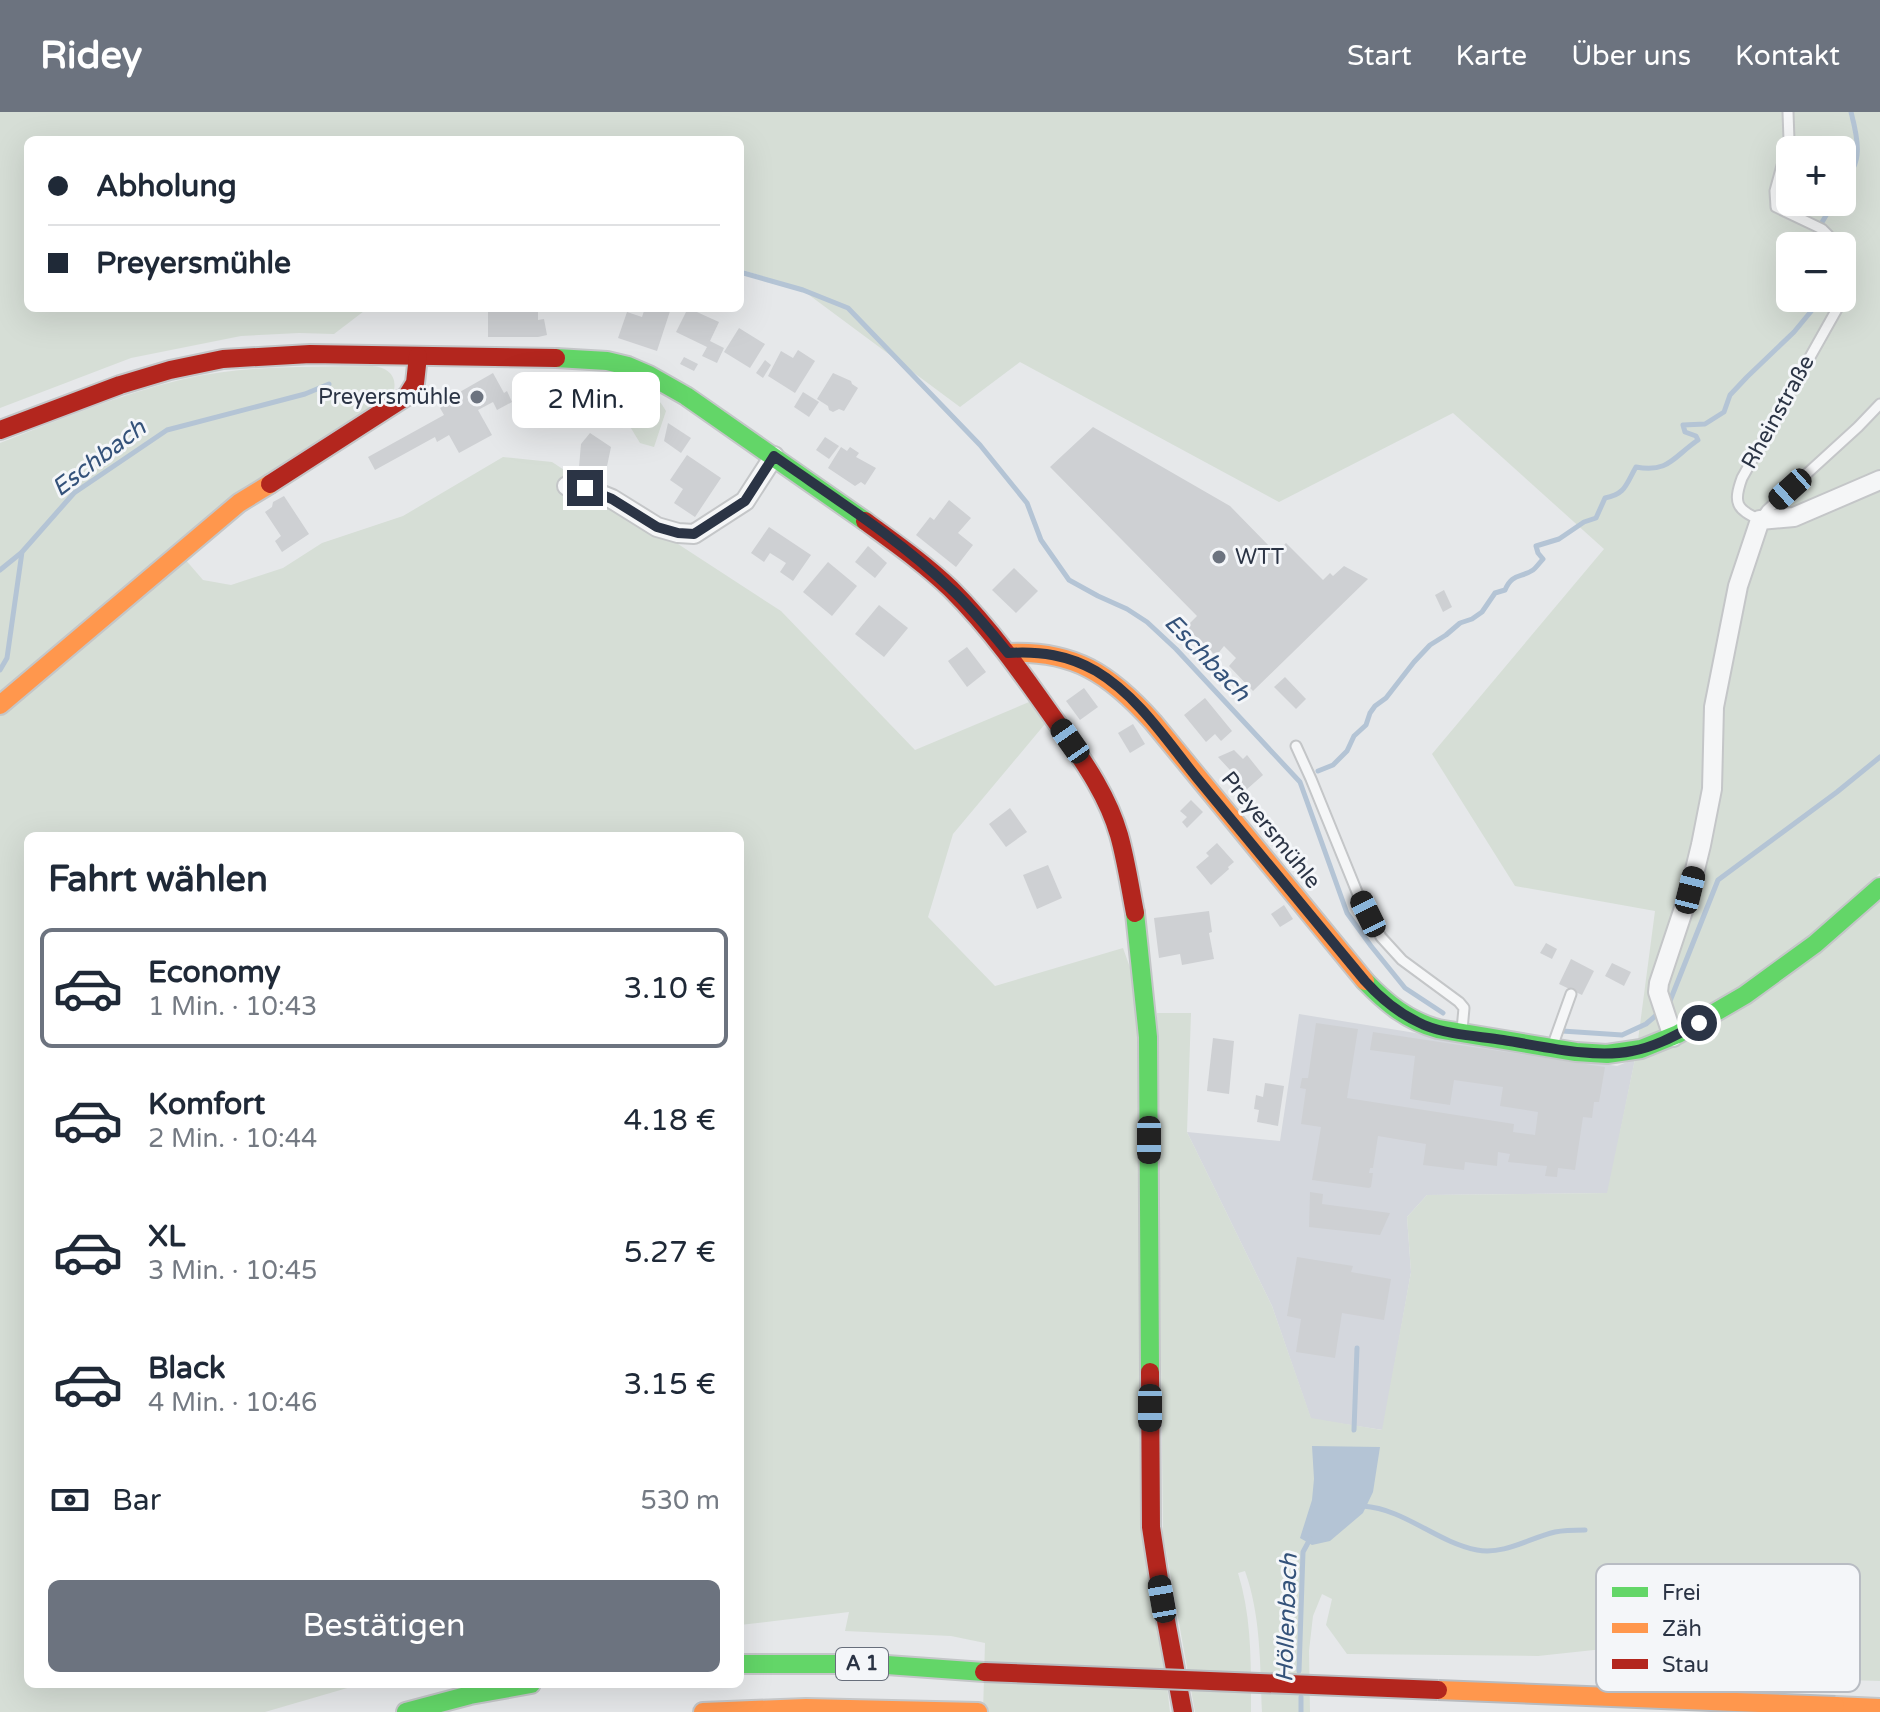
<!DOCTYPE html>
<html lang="de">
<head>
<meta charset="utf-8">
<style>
	body { margin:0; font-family:"Varela Round",sans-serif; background:#f6f6f7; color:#1f2937; height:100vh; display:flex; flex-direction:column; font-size:30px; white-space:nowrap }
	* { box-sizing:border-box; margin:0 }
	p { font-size:26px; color:#747a83 }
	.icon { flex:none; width:44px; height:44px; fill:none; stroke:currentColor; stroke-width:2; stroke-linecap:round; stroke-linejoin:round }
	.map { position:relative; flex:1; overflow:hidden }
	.details { position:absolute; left:24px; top:720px; width:720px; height:856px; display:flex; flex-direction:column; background:#fff; border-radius:12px; box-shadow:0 8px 32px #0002 }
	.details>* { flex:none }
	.top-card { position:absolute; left:24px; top:24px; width:720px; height:176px; border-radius:12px; box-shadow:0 8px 32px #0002; display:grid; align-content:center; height:176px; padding:0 24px; background:#fff }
	.fabs { position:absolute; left:1776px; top:24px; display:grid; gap:16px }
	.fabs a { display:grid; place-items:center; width:80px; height:80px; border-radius:12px; background:#fff; box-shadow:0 8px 32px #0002; font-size:40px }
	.end { position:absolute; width:36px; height:36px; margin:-18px; border:10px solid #2b3445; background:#fff; box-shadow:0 0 0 4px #fff }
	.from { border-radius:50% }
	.bubble { position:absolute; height:56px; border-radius:12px; background:#fff; box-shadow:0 8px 32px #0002; font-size:26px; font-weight:600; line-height:56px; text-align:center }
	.car { position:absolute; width:24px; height:48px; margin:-24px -12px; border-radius:10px; box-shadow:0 0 6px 2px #0007; background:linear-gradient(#222 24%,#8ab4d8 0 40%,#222 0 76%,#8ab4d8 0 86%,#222 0) }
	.top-card b { display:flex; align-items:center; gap:28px; height:76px; font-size:30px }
	.top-card b+b { border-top:2px solid #e0e1e3 }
	.top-card i { width:20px; height:20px; background:#1f2937 }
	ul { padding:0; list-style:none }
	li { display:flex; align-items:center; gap:24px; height:120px; margin:0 16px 12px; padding:0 8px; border:4px solid transparent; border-radius:12px }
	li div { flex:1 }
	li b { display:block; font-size:30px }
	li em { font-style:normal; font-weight:600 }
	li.on { border-color:#6c737f }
	li>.icon { width:72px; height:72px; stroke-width:1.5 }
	h2 { padding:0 24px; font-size:36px; line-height:96px }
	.pay { display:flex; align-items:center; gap:20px; height:88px; padding:0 24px; font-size:30px }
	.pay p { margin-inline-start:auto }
	.cta { display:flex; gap:16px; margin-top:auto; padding:16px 24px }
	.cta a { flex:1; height:92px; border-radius:12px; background:#6c737f; color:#fff; font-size:32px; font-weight:600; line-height:92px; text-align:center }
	header { display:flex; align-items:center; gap:48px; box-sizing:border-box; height:112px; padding:0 40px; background:#6c737f; color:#fff }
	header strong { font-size:38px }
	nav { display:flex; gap:44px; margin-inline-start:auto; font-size:28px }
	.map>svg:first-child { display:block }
	.built { fill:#d4d7dd }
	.green { fill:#d6ded6; fill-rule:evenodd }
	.water { fill:#b4c4d5 }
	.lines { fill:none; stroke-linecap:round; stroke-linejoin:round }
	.stream { stroke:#b4c4d5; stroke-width:5 }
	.building { fill:#ced0d3 }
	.lane-casing { stroke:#c4c6c8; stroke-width:13 }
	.street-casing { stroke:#c4c6c8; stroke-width:22 }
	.fast-casing { stroke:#c4c6c8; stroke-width:22 }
	.slow-casing { stroke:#c4c6c8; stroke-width:22 }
	.jam-casing { stroke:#c4c6c8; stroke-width:22 }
	.lane { stroke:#f5f6f7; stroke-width:9 }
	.street { stroke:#f5f6f7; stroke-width:18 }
	.fast { stroke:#63d668; stroke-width:18 }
	.slow { stroke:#ff974d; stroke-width:18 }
	.jam { stroke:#b3261e; stroke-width:18 }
	.slow-bridge-casing { stroke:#b8bbbf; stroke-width:22; stroke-linecap:butt }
	.jam-bridge-casing { stroke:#b8bbbf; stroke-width:22; stroke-linecap:butt }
	.slow-bridge { stroke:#ff974d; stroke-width:18 }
	.jam-bridge { stroke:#b3261e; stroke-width:18 }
	.route { stroke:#2b3445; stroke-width:10 }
	.poi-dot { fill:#6c737f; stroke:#f4f6f9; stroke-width:3 }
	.labels { text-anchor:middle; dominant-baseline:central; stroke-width:6; stroke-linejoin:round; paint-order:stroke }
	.shield { fill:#f4f6f9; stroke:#676e7b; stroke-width:2 }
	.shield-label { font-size:20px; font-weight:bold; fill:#2b3445 }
	.poi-label { font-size:22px; fill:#2b3445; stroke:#f4f6f9; text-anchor:end }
	.street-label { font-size:22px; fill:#2b3445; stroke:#f4f6f9 }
	.water-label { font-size:24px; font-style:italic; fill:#34527a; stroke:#f4f6f9 }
	.key { fill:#f4f6f9; stroke:#b8bcc3; stroke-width:2 }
	.key-label { font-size:22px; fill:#2b3445 }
</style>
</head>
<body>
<header>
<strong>Ridey</strong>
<nav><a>Start</a><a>Karte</a><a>Über uns</a><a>Kontakt</a></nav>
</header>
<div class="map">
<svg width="1880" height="1600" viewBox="0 0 1880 1600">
	<rect width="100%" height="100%" fill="#e6e8ea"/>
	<path class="built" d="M 1299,902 L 1617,954 L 1635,947 L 1608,1081 L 1427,1083 L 1407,1105 L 1411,1160 L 1383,1318 L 1311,1307 L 1272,1194 L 1187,1020 L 1280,1029 Z"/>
	<g class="green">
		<path d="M 0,0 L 1880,0 L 1880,761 L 1838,802 L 1726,887 L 1638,928 L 1655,799 L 1515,774 L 1432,642 L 1604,437 L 1453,301 L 1279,390 L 1020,250 L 960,295 L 801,177 L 740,157 L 740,28 L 28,28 L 28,196 L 368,196 L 334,222 L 299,221 L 241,224 L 131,246 L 0,296 ZM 1790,38 L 1842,38 L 1842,90 L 1790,90 ZM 1790,134 L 1842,134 L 1842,186 L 1790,186 Z"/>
		<path d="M 372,254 C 387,255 397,263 394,278 L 0,584 L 0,331 C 61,307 120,282 184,267 C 246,253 309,255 372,254 Z"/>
		<path d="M 573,261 C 608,263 647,264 666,299 L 654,335 L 640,331 L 626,308 L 612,300 L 575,306 Z"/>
		<path d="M 503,345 L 552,350 L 781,499 L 915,638 L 1029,590 L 1045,612 L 953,722 L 928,805 L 995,874 L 1123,836 L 1138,878 L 1163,1538 L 1170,1600 L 983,1600 L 985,1531 L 951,1524 L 845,1519 L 849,1500 L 740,1513 L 740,724 L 28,724 L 28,1572 L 361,1572 L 265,1600 L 0,1600 L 0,603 L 184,446 L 203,468 L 231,473 L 283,456 L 322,431 L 403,404 Z"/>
		<path d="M 1880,786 L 1880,1569 L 1813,1567 L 1814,1535 L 1800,1525 L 1719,1543 L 1594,1538 L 1538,1544 L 1347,1542 L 1326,1513 L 1332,1487 L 1322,1482 L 1313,1504 L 1309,1539 L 1310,1600 L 1262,1600 C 1260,1553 1261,1504 1245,1459 L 1238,1461 C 1252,1506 1251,1553 1251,1600 L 1195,1600 L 1163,1422 L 1157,901 L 1191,901 L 1187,1020 L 1272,1194 L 1311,1306 L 1382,1318 L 1411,1160 L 1407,1105 L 1427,1083 L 1607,1081 L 1635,947 Z"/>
	</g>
	<path class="water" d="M 1312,1334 L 1380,1335 L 1373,1380 L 1363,1401 L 1330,1429 L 1312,1433 L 1300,1426 L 1312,1388 L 1314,1367 Z"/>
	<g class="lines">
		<g class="stream">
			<path d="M 1842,69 C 1865,52 1857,24 1851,0"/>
			<path d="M 1812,134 L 1815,122 L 1834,90"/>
			<path d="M 740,160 L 803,178 L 848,196 L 980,333 L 1027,391 L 1041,428 L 1069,468 L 1098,484 L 1127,497 L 1147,510 L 1176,537 L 1300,670 L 1347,801 L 1371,834 L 1405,876 L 1443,901"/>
			<path d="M 0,458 L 21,441"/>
			<path d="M 0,558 L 7,546 L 22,440 L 74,381 L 167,318 L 305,282 L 329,272"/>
			<path d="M 1318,659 L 1333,653 L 1347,639 L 1354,624 L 1366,613 L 1370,601 L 1375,594 L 1386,586 L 1414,550 L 1430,533 L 1446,523 L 1460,511 L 1472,507 L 1482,500 L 1495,481 L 1505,478 C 1512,461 1521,466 1533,458 C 1535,457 1541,449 1543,447 L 1538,441 L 1536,434 L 1559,427 L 1584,410 L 1596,406 L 1605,386 C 1626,382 1626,372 1636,355 C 1669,361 1673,345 1698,328 L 1696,324 L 1685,320 L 1683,313 L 1705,312 L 1724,300 L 1730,283 L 1747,265 L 1794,220 L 1813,197 L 1819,186"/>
			<path d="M 1668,894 L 1718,768 L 1837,680 L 1880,645"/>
			<path d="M 1562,919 L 1622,923 L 1646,912 L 1660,900"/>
			<path d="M 1354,1318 L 1357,1236"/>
			<path d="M 1363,1394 C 1405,1397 1436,1430 1477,1438 C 1505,1443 1529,1426 1555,1420 C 1565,1418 1575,1418 1585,1418"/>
			<path d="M 1299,1559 L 1303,1440 L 1310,1427"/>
			<path d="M 1301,1585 L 1301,1600"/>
		</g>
	</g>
	<g class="building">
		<path d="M 645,196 L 671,196 L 657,239 L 618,226 L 627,200 L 642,205 Z"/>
		<path d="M 688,196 L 719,210 L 710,229 L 724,236 L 717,251 L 702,244 L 707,235 L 676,220 Z"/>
		<path d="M 488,198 L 538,199 L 538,208 L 544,207 L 547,223 L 538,225 L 488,225 Z"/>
		<path d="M 739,216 L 765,232 L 750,256 L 724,240 Z"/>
		<path d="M 798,238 L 815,249 L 795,281 L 768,264 L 781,239 L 793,246 Z"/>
		<path d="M 684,245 L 698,252 L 694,259 L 680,252 Z"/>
		<path d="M 765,248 L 771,253 L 763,266 L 756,261 Z"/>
		<path d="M 493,261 L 504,281 L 507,279 L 512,290 L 497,298 L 493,290 L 478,298 L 492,323 L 459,341 L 449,323 L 437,330 L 435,325 L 375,358 L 368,345 L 444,303 L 440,296 L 460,285 L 458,281 Z"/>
		<path d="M 833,261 L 851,269 L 852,272 L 858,276 L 844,299 L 839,297 L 833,300 L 829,298 L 828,294 L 817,287 Z"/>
		<path d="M 803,280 L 819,290 L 809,305 L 794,295 Z"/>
		<path d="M 668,311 L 691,326 L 681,341 L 664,329 Z"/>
		<path d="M 1093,315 L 1230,394 L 1276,441 L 1286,431 L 1323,468 L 1330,461 L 1333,464 L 1344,454 L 1368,467 L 1253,579 L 1229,554 L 1236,546 L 1224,534 L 1216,544 L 1186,515 L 1197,504 L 1050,355 Z"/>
		<path d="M 590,321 L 611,335 L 606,359 L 591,365 L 579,355 L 581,332 Z"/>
		<path d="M 825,325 L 839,334 L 829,347 L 816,338 Z"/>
		<path d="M 841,335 L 847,339 L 850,335 L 859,341 L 856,345 L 876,356 L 865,373 L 861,370 L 855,374 L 828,356 Z"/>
		<path d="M 687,343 L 721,366 L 695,405 L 674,391 L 683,377 L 670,368 Z"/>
		<path d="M 284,384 L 309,422 L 282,440 L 275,429 L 281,424 L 265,400 L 272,395 L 273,390 Z"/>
		<path d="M 949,388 L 971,406 L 958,421 L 973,433 L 956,455 L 916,423 L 930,405 L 934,408 Z"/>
		<path d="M 769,415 L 811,443 L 793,469 L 780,460 L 786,451 L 770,441 L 764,450 L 751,441 Z"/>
		<path d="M 868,434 L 887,451 L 875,466 L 855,450 Z"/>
		<path d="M 828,450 L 857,474 L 832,504 L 803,480 Z"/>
		<path d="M 1014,456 L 1038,479 L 1016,501 L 992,478 Z"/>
		<path d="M 1444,478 L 1452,495 L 1443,500 L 1435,483 Z"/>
		<path d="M 879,493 L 908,516 L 884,545 L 855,522 Z"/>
		<path d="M 967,535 L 986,560 L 967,575 L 948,549 Z"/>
		<path d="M 1285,565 L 1306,587 L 1296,597 L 1274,575 Z"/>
		<path d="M 1084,576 L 1098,595 L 1080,608 L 1066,589 Z"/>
		<path d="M 1205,586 L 1232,619 L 1221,629 L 1215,622 L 1206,630 L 1184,603 Z"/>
		<path d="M 1133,612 L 1145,632 L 1130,641 L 1118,621 Z"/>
		<path d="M 1234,638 L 1243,647 L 1247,643 L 1263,663 L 1246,678 L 1234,666 L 1230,658 L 1218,645 Z"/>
		<path d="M 1191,688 L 1203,700 L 1187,716 L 1182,710 L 1187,705 L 1180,699 Z"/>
		<path d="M 1010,696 L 1027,720 L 1006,735 L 989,712 Z"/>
		<path d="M 1217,731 L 1234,750 L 1228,755 L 1229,757 L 1211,773 L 1196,755 L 1209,744 L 1206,741 Z"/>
		<path d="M 1048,753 L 1062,786 L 1037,797 L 1023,763 Z"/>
		<path d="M 1284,793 L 1293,807 L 1280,815 L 1271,802 Z"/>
		<path d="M 1209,799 L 1212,820 L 1209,821 L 1214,847 L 1182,853 L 1180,842 L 1159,846 L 1154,806 Z"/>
		<path d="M 1546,831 L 1557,837 L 1552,847 L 1540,841 Z"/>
		<path d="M 1571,847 L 1594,859 L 1582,883 L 1559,872 Z"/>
		<path d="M 1612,851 L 1631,860 L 1624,874 L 1605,864 Z"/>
		<path d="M 1316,911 L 1358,917 L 1347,986 L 1514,1012 L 1513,1020 L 1535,1023 L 1538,1000 L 1500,994 L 1503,975 L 1454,968 L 1450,993 L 1410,987 L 1415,944 L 1370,938 L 1373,920 L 1605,955 L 1599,990 L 1594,990 L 1592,1006 L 1583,1005 L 1575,1058 L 1558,1056 L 1557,1065 L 1545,1064 L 1547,1054 L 1508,1050 L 1510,1042 L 1498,1040 L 1497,1054 L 1465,1050 L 1464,1058 L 1423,1053 L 1426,1032 L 1378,1024 L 1373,1056 L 1370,1056 L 1369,1061 L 1373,1061 L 1371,1075 L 1369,1076 L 1312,1068 L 1321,1015 L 1301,1012 L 1306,977 L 1300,976 L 1302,966 L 1308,966 Z"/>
		<path d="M 1213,926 L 1234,929 L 1229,982 L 1207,979 Z"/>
		<path d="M 1265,971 L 1284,974 L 1278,1014 L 1257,1010 L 1259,998 L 1254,997 L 1256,983 L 1263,985 Z"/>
		<path d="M 1310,1080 L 1323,1082 L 1322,1092 L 1390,1101 L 1380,1123 L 1309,1115 Z"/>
		<path d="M 1297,1145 L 1353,1154 L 1351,1160 L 1391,1167 L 1384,1208 L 1342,1201 L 1335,1246 L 1296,1240 L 1301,1207 L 1287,1204 Z"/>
	</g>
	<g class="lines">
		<defs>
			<g id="lane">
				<path d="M 1788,0 L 1789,28 L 1775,79 L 1776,95 L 1822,117 L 1828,123 L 1832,134"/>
				<path d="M 1842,171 L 1842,175"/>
				<path d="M 1840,186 L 1837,197 L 1742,366 C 1733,391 1736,397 1760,408 L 1767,398 L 1858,315 L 1880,292"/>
				<path d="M 1296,634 L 1311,667 L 1357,780 L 1381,825 L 1402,848 L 1459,890 L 1464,896 L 1462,918"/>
				<path d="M 1552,935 L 1571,882"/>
			</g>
			<g id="street">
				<path d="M 567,374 L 585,376 L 612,387 L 657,415 L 678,421 L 694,422 L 745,389 L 774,344"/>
				<path d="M 1673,925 L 1658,880 L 1659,871 L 1690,778 L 1701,733 L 1712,677 L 1714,595 L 1738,474 L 1760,408 L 1794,405 L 1880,368"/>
			</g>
			<g id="fast">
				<path d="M 556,246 L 607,249 L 628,254 L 649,263 L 686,284 L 865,409"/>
				<path d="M 1135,801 L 1148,925 L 1150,1260"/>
				<path d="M 1365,869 C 1386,891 1408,909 1438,917 L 1576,940 L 1607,942 L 1641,937 L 1678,922 L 1745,883 L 1815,832 L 1880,775"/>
				<path d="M 740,1552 L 873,1552 L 984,1560"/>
				<path d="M 406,1600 L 470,1583 L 531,1572"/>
			</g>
			<g id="slow">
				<path d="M 1008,541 C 1074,538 1110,562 1153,610 L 1365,869"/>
				<path d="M 0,593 L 239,391 L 270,372"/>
				<path d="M 1835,1594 L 1880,1596"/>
				<path d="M 703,1600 L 806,1596 L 978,1600"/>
			</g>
			<g id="jam">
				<path d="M 0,318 L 120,273 L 170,258 L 223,247 L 310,242 L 556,246"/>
				<path d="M 270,372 L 407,284 L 415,271 L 418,244"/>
				<path d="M 865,409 C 895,431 925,452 951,477 C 992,518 1024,564 1057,611 C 1081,646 1107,681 1119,723 C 1126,748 1130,775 1135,801"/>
				<path d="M 1150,1260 L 1151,1415 L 1162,1487 L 1183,1600"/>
			</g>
		</defs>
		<use href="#lane" class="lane-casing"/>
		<use href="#street" class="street-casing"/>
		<use href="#fast" class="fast-casing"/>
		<use href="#slow" class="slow-casing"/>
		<use href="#jam" class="jam-casing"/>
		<use href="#lane" class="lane"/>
		<use href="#street" class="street"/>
		<use href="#fast" class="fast"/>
		<use href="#slow" class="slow"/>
		<use href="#jam" class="jam"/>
		<defs>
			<path id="slow-bridge" d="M 1438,1578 L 1835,1594"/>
			<path id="jam-bridge" d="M 984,1560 L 1438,1578"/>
		</defs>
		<use href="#slow-bridge" class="slow-bridge-casing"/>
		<use href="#jam-bridge" class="jam-bridge-casing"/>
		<use href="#slow-bridge" class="slow-bridge"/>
		<use href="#jam-bridge" class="jam-bridge"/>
	</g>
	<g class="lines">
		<path class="route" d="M 585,376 L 612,387 L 657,415 L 678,421 L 694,422 L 745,389 L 774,344 C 834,386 898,426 951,477 C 972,496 990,519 1008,541 C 1040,539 1068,543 1096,559 C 1138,584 1167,629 1197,666 C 1253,734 1309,802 1365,869 C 1382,888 1401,903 1424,913 C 1448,923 1478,924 1503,928 C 1542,934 1593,947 1632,939 C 1656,935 1678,922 1699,911"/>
	</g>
	<g class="poi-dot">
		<circle cx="477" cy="285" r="8"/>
		<circle cx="1219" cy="445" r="8"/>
	</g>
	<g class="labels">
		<rect class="shield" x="836" y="1536" width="52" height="32" rx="6"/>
		<g class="shield-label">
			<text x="862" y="1552">A 1</text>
		</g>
		<g class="poi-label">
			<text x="461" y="285">Preyersmühle</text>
			<text x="1235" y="445" text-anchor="start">WTT</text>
		</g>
		<g class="street-label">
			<text transform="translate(1778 300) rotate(-61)">Rheinstraße</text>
			<text transform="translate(1271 718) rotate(51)">Preyersmühle</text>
		</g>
		<g class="water-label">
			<text transform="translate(99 346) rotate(-37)">Eschbach</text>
			<text transform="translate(1207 546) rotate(46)">Eschbach</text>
			<text transform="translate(1287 1506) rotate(-88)">Höllenbach</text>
		</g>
	</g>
	<rect x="1596" y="1452" width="264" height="128" rx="12" class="key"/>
	<rect x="1612" y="1475" width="36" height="10" fill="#63d668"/>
	<rect x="1612" y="1511" width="36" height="10" fill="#ff974d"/>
	<rect x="1612" y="1547" width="36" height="10" fill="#b3261e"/>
	<g class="key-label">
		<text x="1662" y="1488">Frei</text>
		<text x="1662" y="1524">Zäh</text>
		<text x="1662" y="1560">Stau</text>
	</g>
</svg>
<div class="fabs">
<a>+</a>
<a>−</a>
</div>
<i class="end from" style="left:1699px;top:911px"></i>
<i class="end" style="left:585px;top:376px"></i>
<div class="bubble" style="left:512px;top:260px;width:148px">2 Min.</div>
<i class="car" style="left:1790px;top:377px;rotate:228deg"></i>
<i class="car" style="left:1070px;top:629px;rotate:325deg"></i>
<i class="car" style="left:1690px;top:778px;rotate:14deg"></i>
<i class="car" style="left:1368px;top:802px;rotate:334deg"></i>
<i class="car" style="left:1149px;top:1028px;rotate:180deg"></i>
<i class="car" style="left:1150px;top:1296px;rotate:180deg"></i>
<i class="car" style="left:1162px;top:1487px;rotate:350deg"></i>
<div class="top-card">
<b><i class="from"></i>Abholung</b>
<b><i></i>Preyersmühle</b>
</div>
<section class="details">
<h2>Fahrt wählen</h2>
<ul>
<li class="on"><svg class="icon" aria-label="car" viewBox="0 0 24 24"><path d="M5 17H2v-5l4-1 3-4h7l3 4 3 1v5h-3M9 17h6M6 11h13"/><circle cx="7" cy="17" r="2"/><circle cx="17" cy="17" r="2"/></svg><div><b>Economy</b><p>1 Min. · 10:43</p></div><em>3.10 €</em></li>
<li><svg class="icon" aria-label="car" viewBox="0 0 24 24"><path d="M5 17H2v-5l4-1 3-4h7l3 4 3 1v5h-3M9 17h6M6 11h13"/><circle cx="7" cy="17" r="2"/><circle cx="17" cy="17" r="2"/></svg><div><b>Komfort</b><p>2 Min. · 10:44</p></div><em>4.18 €</em></li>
<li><svg class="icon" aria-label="car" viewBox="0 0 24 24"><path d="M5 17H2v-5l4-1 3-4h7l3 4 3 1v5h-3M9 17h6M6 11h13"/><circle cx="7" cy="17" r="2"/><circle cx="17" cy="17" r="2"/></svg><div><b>XL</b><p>3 Min. · 10:45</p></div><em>5.27 €</em></li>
<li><svg class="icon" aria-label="car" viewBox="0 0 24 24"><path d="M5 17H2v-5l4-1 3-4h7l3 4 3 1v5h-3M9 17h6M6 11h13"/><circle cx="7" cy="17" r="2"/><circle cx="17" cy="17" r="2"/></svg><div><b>Black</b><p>4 Min. · 10:46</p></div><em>3.15 €</em></li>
</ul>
<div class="pay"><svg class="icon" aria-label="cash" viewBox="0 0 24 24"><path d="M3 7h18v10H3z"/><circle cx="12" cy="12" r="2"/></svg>Bar<p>530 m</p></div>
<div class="cta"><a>Bestätigen</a></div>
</section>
</div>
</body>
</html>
